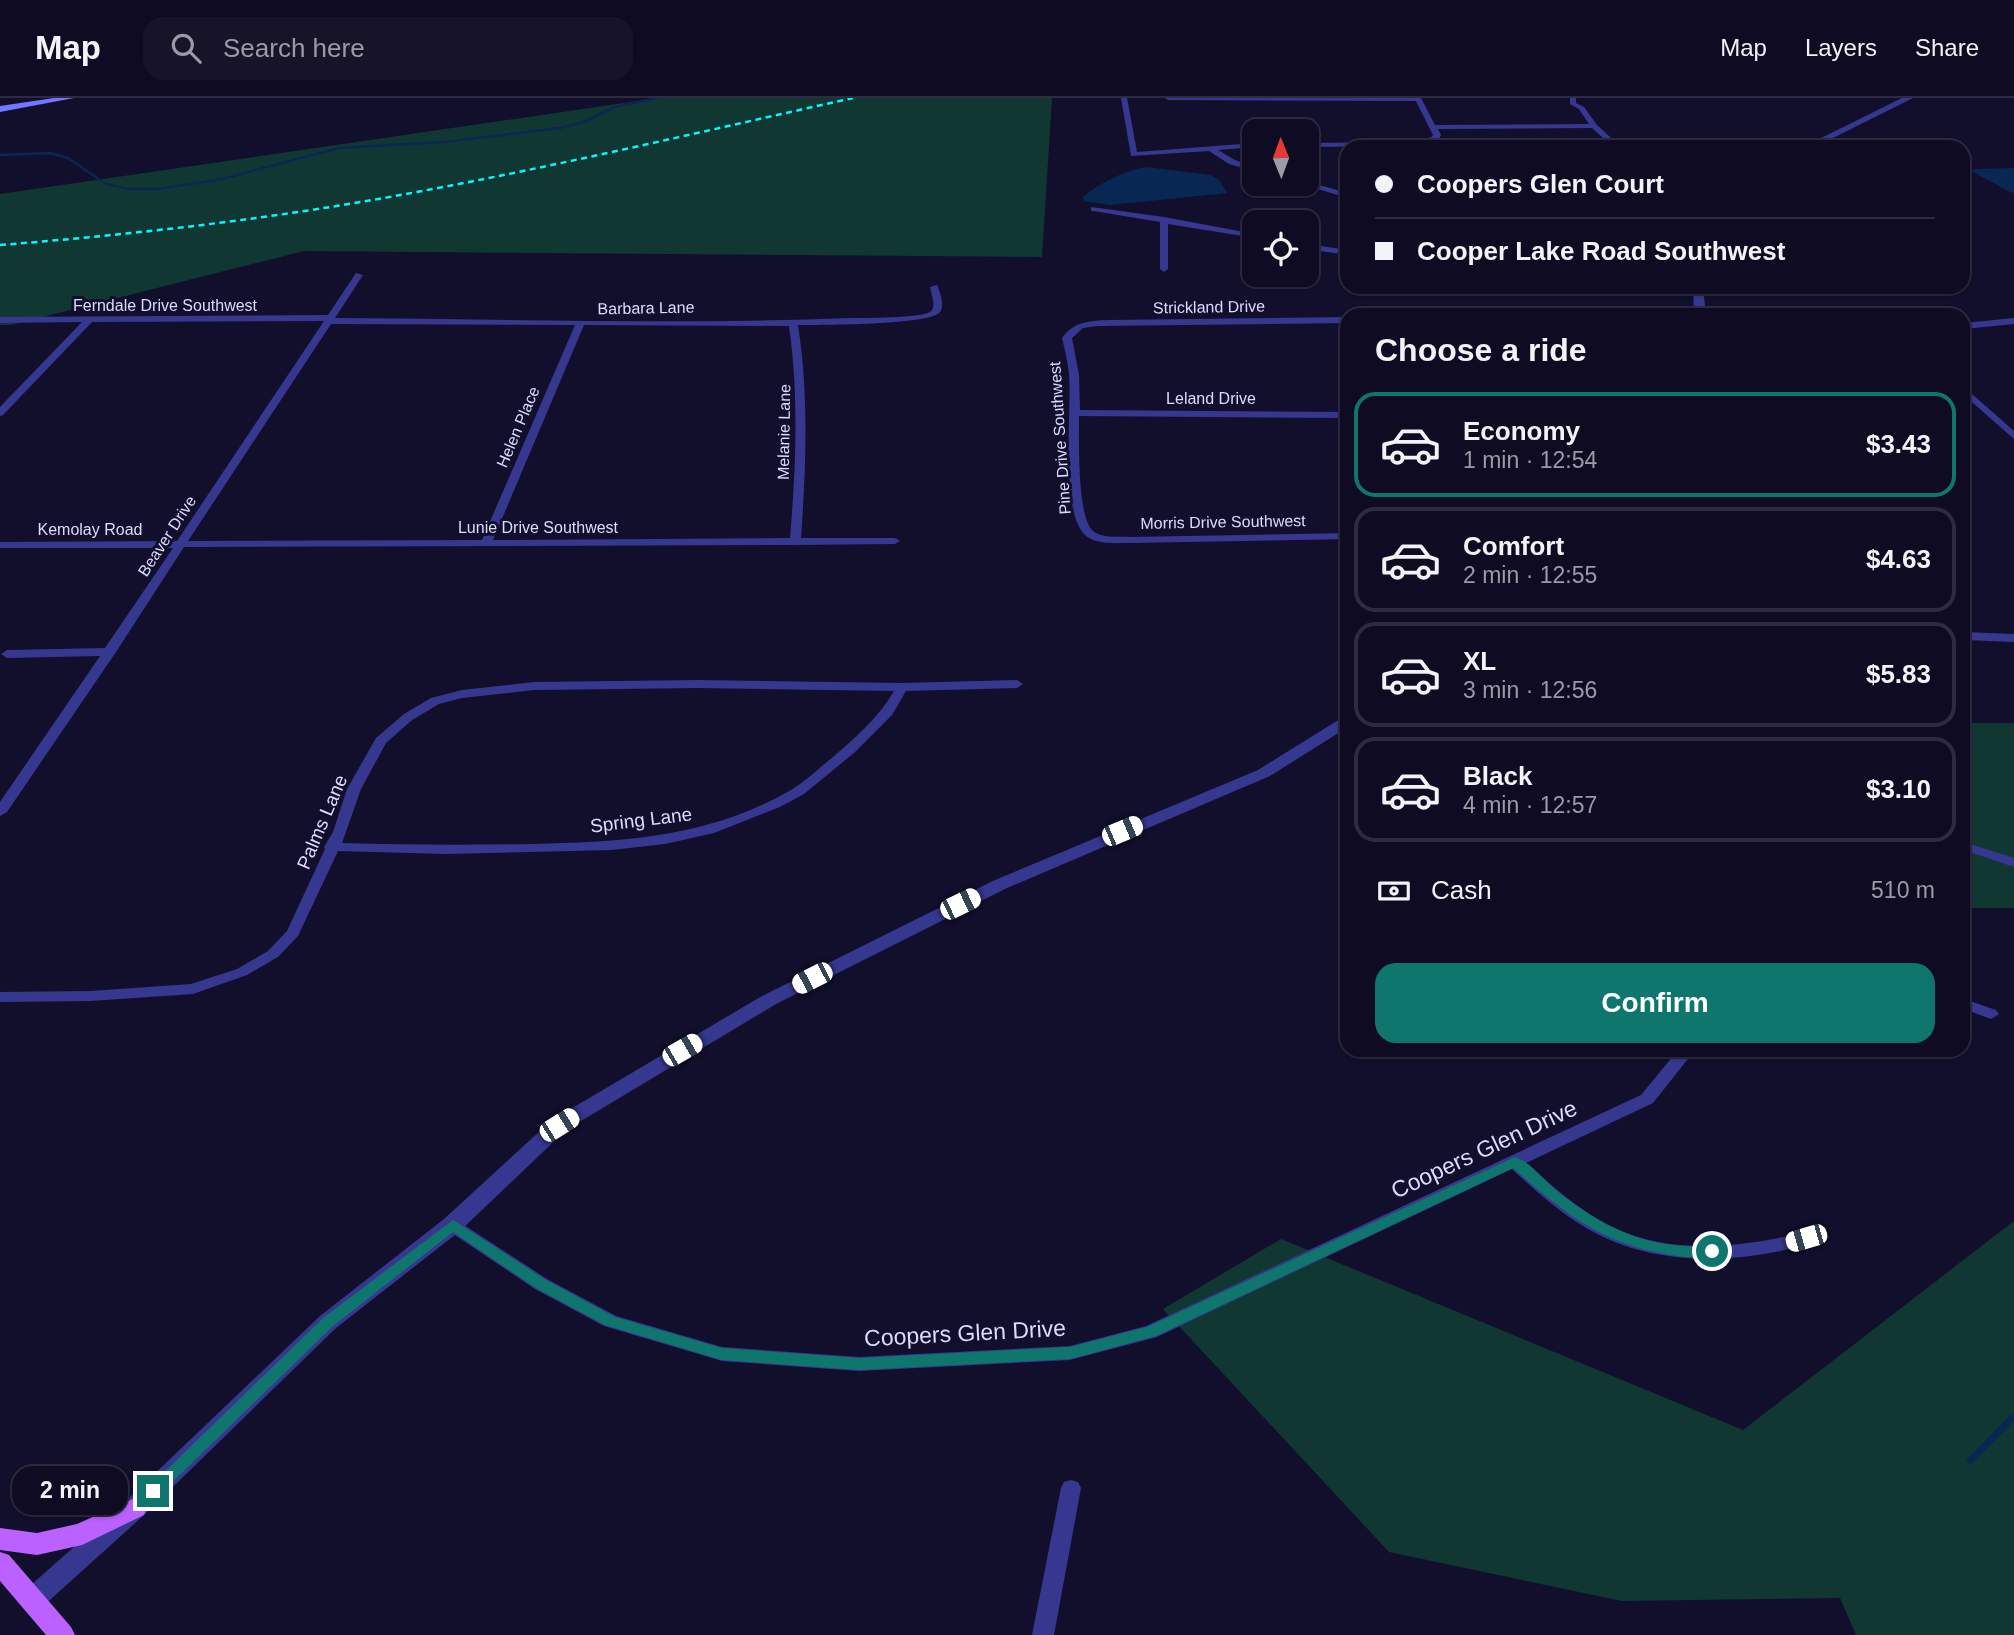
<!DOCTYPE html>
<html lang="en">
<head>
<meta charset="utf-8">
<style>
	body { margin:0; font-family:Arial,sans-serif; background:#17142a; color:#f1f3f6; height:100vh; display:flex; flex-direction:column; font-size:26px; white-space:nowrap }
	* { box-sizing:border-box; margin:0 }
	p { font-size:23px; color:#9b9ba5 }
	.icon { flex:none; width:38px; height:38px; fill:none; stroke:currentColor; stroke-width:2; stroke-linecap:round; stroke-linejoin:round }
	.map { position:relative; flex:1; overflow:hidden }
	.drawer { position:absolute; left:1340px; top:210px; width:630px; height:749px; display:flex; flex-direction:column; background:#0e0b22; border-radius:21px; box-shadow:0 2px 5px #0004,0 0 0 2px #2e2b40 }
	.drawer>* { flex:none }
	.top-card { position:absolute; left:1340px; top:42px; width:630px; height:154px; border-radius:21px; box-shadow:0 2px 5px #0004,0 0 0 2px #2e2b40; display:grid; align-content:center; height:154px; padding:0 35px; background:#0e0b22 }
	.needle { width:46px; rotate:359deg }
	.fabs { position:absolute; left:1242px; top:21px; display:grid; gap:14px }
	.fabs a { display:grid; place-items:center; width:77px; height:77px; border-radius:14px; background:#0e0b22; box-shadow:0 2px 5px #0004,0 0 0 2px #2e2b40; font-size:35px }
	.end { position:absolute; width:32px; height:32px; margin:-16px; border:9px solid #0f766e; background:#fff; box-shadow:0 0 0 4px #fff }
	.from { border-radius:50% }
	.bubble { position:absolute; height:49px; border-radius:21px; background:#0e0b22; box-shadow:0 2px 5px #0004,0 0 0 2px #2e2b40; font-size:23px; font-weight:700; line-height:49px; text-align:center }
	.car { position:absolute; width:21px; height:42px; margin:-21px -10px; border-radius:9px; box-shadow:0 0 5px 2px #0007; background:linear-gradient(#fff 24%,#345 0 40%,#fff 0 76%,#345 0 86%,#fff 0) }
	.top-card b { display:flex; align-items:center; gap:24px; height:66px; font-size:26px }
	.top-card b+b { border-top:2px solid #2e2b40 }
	.top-card i { width:18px; height:18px; background:#f1f3f6 }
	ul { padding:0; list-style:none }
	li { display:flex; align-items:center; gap:21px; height:105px; margin:0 14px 10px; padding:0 21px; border:4px solid #2e2b40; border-radius:21px }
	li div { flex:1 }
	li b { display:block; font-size:26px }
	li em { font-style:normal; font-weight:700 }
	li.selected { border-color:#0f766e }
	li>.icon { width:63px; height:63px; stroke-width:1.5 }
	h2 { padding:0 35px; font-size:32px; line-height:84px }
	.pay { display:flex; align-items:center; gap:18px; height:77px; padding:0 35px; font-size:26px }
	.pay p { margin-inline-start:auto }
	.action { display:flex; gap:14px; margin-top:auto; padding:14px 35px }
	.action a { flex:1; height:80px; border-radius:21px; background:#0f766e; color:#fff; font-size:28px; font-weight:700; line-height:80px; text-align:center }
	header { display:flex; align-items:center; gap:42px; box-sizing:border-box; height:98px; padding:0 35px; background:#0e0b22; border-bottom:2px solid #2e2b40 }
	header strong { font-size:33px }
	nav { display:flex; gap:38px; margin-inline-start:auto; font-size:24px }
	.search { width:490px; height:63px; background:#17142a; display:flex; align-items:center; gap:18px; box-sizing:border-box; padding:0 24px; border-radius:21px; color:#9b9ba5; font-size:26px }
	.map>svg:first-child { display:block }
	.green { fill:#113733 }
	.water { fill:#082853 }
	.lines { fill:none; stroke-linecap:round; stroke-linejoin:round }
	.stream-far1 { stroke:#082853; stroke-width:2.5 }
	.stream { stroke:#082853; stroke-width:7 }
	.minor { fill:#363890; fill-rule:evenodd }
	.tertiary { fill:#363890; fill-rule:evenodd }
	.secondary { fill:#7177ff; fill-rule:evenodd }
	.primary { fill:#ba61ff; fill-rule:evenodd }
	.rail { stroke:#06f6ff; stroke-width:2.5; stroke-dasharray:6 4.5; stroke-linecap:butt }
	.route { fill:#0f766e }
	.labels { text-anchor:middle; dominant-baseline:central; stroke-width:6; stroke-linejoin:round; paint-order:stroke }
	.far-street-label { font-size:16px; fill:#dcdaff; stroke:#120f2d }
	.street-label { font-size:19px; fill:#dcdaff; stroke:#120f2d }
	.near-street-label { font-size:23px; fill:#dcdaff; stroke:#120f2d }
</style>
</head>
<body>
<header>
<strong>Map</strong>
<div class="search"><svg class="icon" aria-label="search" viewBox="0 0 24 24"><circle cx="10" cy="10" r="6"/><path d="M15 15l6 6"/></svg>Search here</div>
<nav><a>Map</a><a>Layers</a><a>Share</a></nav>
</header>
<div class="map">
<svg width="2014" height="1537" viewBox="0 0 2014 1537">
	<rect width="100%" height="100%" fill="#120f2d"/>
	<g class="green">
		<path d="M 658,0 L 1052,0 L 1042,159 L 304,153 L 11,227 L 0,227 L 0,96 Z"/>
		<rect x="1964" y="625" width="50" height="185"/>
		<path d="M 2014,1123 L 2014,1537 L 1856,1537 L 1840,1500 L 1622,1503 L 1389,1454 L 1163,1211 L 1281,1141 L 1743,1332 Z"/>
	</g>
	<g class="water">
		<path d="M 1146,69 L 1210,77 L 1219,82 L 1227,95 L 1110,107 L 1084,103 L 1083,99 C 1101,84 1124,73 1146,69 Z"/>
		<path d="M 2014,70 L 2014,96 L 1971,73 L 1976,71 Z"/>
	</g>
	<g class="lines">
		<path class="stream-far1" d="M 0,57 L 50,55 L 68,60 L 106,86 L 128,91 L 158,91 L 222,81 L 339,50 L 445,44 L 560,30 L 584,24 L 615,9 L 657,0"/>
		<path class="stream" d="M 1970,1363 L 2014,1318"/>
		<g class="minor">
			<path d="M 1121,0 L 1127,0 L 1137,54 L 1255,45 L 1255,49 L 1218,52 L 1235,62 L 1255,69 L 1255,73 L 1229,66 L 1209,53 L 1131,58 Z"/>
			<path d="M 1165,0 L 1421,0 L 1435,27 L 1589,26 L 1579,11 L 1570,6 L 1570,0 L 1576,0 L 1576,5 L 1584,9 L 1597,27 L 1621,49 L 1613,49 L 1592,30 L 1438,31 L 1441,37 L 1438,43 L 1410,48 L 1307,49 L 1307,45 L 1410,44 L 1432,39 L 1433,37 L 1416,3 L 1168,2 Z"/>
			<path d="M 1308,84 L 1348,95 L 1348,100 L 1301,86 Z"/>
			<path d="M 1091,109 L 1164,119 L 1255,136 L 1255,140 L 1168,126 L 1168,171 L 1164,174 L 1160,171 L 1160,124 L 1094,113 L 1091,113 Z"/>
			<path d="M 1307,146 L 1348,152 L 1348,157 L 1307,151 Z"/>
			<path d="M 356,175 L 363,177 L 335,220 C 507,221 679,227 851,220 C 865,220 921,220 930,214 C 937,209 931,196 930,189 L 937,187 C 940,194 945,207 940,214 C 932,227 819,227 798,227 C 809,298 806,369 801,440 L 895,440 L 900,443 L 895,446 L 795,447 L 184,449 L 116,554 L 7,714 L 0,718 L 0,704 L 100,558 L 7,560 L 1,556 L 7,552 L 105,550 L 173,450 L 0,450 L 0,444 L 177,443 L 324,223 L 92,224 L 3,317 L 0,318 L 0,309 L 82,224 L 0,225 L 0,219 L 328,217 ZM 331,226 L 575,227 L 482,442 L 188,443 ZM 584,227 L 789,228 C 799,299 796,369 790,440 L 493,442 Z"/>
			<path d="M 1348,219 L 1348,225 L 1097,228 L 1083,230 L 1072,240 L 1079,277 L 1080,312 L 1348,314 L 1348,320 L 1079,318 C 1079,341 1077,416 1092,432 C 1101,441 1119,438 1130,439 L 1348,435 L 1348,441 L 1130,445 C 1116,445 1094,447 1084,436 C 1060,410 1072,313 1069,277 C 1068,265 1065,252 1062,240 C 1074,223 1090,223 1109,222 Z"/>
			<path d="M 2014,220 L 2014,226 L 1964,231 L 1964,225 Z"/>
			<path d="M 1964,289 L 2014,333 L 2014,341 L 1964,297 Z"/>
			<path d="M 1964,534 L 2014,536 L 2014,544 L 1964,542 Z"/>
			<path d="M 698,582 L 902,585 L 1017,582 L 1023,586 L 1017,590 L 906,593 L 892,617 L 855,654 L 804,696 L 780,709 L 714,735 L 665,746 L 611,752 L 446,756 L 338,753 L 298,838 L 278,859 L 247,877 L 193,896 L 91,903 L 0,904 L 0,894 L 91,893 L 191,886 L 237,871 L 268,853 L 287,833 L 325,751 L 324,749 L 333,734 L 347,691 L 376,640 L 404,616 L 431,600 L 462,592 L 534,584 ZM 698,590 L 894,593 C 879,619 856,639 833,659 C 819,670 806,683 791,692 C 710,739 625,744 534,746 C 470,747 406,747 342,745 L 361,691 L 386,645 L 412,622 L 439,606 L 462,600 L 534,592 Z"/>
			<path d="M 1964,744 L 2014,760 L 2014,769 L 1964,752 Z"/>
			<path d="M 1964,901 L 1996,912 L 1999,916 L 1991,921 L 1964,911 Z"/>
			<path d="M 1678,952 L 1695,952 L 1653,1005 L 1526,1065 C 1553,1088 1579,1113 1612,1129 C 1672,1158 1743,1149 1806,1134 L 1812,1135 L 1815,1140 L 1812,1145 C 1740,1166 1655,1170 1588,1131 C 1560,1115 1536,1093 1512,1071 L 1157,1239 L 1070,1262 L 859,1273 L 722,1263 L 604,1228 L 535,1191 L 446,1131 L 443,1127 L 446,1123 L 452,1121 L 458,1123 L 547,1181 L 616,1218 L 722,1249 L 859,1259 L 1070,1248 L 1146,1228 L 1641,997 Z"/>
			<path d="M 1071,1382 L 1078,1384 L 1081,1390 L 1054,1537 L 1032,1537 L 1061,1390 L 1064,1384 Z"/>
		</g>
		<g class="tertiary">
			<path d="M 1902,0 L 1913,0 L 1815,49 L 1803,49 Z"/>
			<path d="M 1693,189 L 1703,189 L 1706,217 L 1694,217 Z"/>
			<path d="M 1348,616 L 1348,629 L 1270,678 L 1007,790 L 776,906 L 566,1032 L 460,1133 L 336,1230 L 144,1417 L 41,1510 L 32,1513 L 23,1510 L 19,1502 L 23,1494 L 126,1403 L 320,1218 L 444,1121 L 552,1022 L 762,898 L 995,782 L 1258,672 Z"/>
		</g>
		<path class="secondary" d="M 54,0 L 74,0 L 0,14 L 0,8 Z"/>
		<g class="primary">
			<path d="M 135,1400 L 144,1403 L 147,1410 L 144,1417 L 82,1447 L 37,1457 L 0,1452 L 0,1430 L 37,1435 L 77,1426 Z"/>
			<path d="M 0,1454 L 9,1457 L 71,1529 L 75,1537 L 46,1537 L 0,1483 Z"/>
		</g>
		<path class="rail" d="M 0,147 C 126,137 253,123 378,101 C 537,73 695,35 853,0"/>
	</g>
	<path class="route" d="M 1515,1059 C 1531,1064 1544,1083 1557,1093 C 1605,1131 1650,1152 1712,1148 L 1719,1153 C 1713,1161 1694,1160 1684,1159 C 1606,1149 1571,1121 1513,1070 L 1156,1238 L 1070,1261 L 859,1272 L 722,1262 L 605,1227 L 536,1190 L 453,1134 L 333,1228 L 158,1398 L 147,1398 L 145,1393 L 323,1220 L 453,1122 L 546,1182 L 615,1219 L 722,1250 L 859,1260 L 1070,1249 L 1147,1229 Z"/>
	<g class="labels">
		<g class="far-street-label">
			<text x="165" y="207">Ferndale Drive Southwest</text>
			<text transform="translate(1209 209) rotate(-1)">Strickland Drive</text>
			<text transform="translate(646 210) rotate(-1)">Barbara Lane</text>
			<text x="1211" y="300">Leland Drive</text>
			<text transform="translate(518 329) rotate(-67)">Helen Place</text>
			<text transform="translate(784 334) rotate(-89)">Melanie Lane</text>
			<text transform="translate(1060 340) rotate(-94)">Pine Drive Southwest</text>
			<text transform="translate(1223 424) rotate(-1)">Morris Drive Southwest</text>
			<text x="538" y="429">Lunie Drive Southwest</text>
			<text x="90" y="431">Kemolay Road</text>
			<text transform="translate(167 438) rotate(-57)">Beaver Drive</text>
		</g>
		<g class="street-label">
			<text transform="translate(641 722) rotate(-7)">Spring Lane</text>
			<text transform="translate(322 724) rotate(-67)">Palms Lane</text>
		</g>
		<g class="near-street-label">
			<text transform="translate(1484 1051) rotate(-25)">Coopers Glen Drive</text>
			<text transform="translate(965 1235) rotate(-3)">Coopers Glen Drive</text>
		</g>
	</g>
</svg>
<div class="fabs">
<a><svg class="needle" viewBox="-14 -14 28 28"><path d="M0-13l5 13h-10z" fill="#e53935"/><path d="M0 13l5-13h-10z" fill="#9b9ba5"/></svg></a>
<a><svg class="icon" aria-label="locate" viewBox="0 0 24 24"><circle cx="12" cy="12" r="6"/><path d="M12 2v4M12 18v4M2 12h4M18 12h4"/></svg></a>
</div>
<i class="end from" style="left:1712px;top:1153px"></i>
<i class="end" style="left:153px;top:1393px"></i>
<div class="bubble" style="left:12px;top:1368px;width:116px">2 min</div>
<i class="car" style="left:1122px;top:733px;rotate:67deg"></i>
<i class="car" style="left:960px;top:806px;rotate:64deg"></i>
<i class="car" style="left:812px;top:880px;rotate:243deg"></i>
<i class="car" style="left:682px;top:952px;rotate:60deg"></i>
<i class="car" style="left:559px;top:1027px;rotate:58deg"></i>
<i class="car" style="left:1806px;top:1140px;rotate:254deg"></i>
<div class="top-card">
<b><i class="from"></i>Coopers Glen Court</b>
<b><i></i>Cooper Lake Road Southwest</b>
</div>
<section class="drawer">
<h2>Choose a ride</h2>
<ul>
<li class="selected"><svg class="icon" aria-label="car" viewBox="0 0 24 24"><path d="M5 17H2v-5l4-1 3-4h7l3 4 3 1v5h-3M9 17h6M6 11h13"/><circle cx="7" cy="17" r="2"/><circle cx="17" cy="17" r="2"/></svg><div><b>Economy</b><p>1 min · 12:54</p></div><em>$3.43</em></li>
<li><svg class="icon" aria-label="car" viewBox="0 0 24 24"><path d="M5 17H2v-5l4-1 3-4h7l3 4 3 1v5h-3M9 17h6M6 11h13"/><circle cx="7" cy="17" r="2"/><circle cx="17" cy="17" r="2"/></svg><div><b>Comfort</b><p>2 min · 12:55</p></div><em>$4.63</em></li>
<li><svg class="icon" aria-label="car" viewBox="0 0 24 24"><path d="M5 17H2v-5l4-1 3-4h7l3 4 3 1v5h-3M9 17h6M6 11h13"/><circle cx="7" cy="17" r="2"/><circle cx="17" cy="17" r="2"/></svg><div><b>XL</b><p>3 min · 12:56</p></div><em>$5.83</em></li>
<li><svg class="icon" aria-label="car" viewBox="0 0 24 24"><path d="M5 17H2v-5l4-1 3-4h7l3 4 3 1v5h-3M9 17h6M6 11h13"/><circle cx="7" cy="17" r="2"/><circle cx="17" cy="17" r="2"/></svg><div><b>Black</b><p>4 min · 12:57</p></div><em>$3.10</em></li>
</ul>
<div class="pay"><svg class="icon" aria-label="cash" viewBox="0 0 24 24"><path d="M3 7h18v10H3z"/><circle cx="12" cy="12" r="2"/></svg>Cash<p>510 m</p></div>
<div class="action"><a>Confirm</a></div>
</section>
</div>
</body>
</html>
